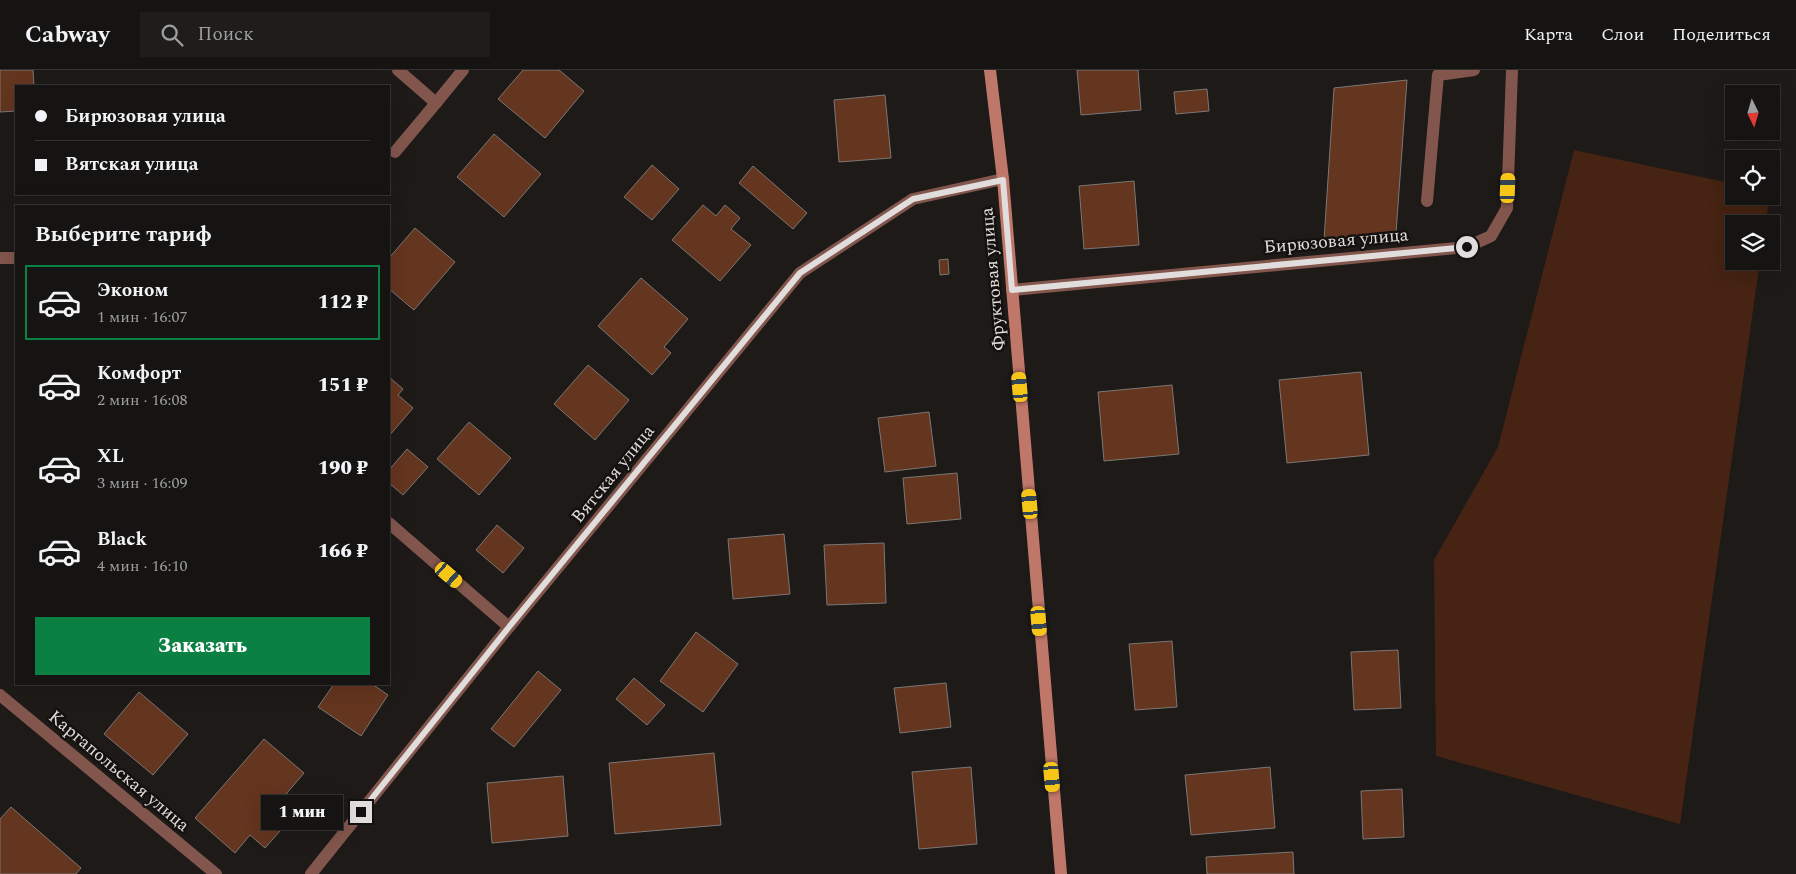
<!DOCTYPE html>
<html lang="ru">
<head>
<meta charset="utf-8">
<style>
	body { margin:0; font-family:Spectral,serif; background:#1f1d1b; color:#f1f3f6; height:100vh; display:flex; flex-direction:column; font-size:19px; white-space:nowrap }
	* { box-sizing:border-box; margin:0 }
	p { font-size:16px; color:#9e9e9f }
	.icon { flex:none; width:28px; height:28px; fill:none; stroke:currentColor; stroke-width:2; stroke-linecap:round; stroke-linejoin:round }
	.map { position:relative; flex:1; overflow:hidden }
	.sheet { position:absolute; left:15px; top:135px; width:375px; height:480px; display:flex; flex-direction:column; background:#161412; border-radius:0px; box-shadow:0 5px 20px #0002,0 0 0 1px #353332 }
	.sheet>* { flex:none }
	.banner { position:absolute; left:15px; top:15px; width:375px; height:110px; border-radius:0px; box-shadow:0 5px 20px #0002,0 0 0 1px #353332; display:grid; align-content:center; height:110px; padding:0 20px; background:#161412 }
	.needle { width:32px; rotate:175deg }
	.tools { position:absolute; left:1725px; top:15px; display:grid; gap:10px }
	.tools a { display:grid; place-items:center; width:55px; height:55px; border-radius:0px; background:#161412; box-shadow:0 5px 20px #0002,0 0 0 1px #353332; font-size:25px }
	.end { position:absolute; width:22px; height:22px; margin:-11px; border:6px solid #e0dddc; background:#111; box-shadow:0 0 0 2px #111 }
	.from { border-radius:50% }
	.bubble { position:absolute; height:35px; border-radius:0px; background:#161412; box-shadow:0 5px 20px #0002,0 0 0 1px #353332; font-size:16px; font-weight:800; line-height:35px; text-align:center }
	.car { position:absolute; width:15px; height:30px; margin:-15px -8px; border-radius:6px; box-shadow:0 0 4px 1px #0007; background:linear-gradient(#f5c518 24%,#345 0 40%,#f5c518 0 76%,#345 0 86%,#f5c518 0) }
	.banner b { display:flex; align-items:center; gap:18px; height:48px; font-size:19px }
	.banner b+b { border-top:1px solid #353332 }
	.banner i { width:12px; height:12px; background:#f1f3f6 }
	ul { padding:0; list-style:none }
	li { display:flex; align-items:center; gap:15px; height:75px; margin:0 10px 8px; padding:0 10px; border:2px solid transparent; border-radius:0px }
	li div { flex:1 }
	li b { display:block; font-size:19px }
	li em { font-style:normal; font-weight:800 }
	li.on { border-color:#0b8043 }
	li>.icon { width:45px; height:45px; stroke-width:1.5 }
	h2 { padding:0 20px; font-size:22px; line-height:60px }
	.action { display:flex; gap:10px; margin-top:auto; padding:10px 20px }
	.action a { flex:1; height:58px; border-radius:0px; background:#0b8043; color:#fff; font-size:20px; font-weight:800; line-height:58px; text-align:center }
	header { display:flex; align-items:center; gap:30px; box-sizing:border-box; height:70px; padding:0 25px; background:#161412; border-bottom:1px solid #353332 }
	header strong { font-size:24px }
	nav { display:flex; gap:28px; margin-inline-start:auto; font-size:18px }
	.search { width:350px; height:45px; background:#1f1d1b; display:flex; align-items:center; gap:12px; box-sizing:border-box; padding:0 18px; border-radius:0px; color:#9e9e9f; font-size:19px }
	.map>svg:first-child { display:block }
	.green { fill:#462312 }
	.building { fill:#64351f; stroke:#7b7775 }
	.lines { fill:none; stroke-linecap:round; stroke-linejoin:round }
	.lane { stroke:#82564d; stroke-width:12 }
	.street { stroke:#82564d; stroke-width:12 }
	.secondary { stroke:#be7768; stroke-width:12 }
	.route { stroke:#e0dddc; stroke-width:6 }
	.labels { text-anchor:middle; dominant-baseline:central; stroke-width:5; stroke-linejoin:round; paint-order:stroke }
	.street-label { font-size:18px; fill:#e0dddc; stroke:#14110f }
</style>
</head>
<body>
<header>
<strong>Cabway</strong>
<div class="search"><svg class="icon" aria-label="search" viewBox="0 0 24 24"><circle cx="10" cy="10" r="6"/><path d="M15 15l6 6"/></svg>Поиск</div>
<nav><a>Карта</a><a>Слои</a><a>Поделиться</a></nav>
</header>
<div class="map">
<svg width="1796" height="804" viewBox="0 0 1796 804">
	<rect width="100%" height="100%" fill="#1d1a18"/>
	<path class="green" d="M 1574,80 L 1734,114 L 1734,126 L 1769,126 L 1766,154 L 1734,154 L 1734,191 L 1760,191 L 1680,754 L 1436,686 L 1434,490 L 1498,377 Z"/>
	<g class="building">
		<path d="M 0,0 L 33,0 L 34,16 L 16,16 L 16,41 L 0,42 Z"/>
		<path d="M 523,0 L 559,0 L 584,21 L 545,68 L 498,29 Z"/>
		<path d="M 1077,0 L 1138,0 L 1141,40 L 1081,45 Z"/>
		<path d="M 1407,10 L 1396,163 L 1324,170 L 1334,18 Z"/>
		<path d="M 1207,19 L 1209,41 L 1176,44 L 1174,22 Z"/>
		<path d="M 885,25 L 891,88 L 839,92 L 834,30 Z"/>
		<path d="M 494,64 L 541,104 L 504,147 L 457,107 Z"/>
		<path d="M 652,95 L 679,119 L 652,150 L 624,127 Z"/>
		<path d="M 753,96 L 807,143 L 793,159 L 739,113 Z"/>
		<path d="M 1134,111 L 1139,175 L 1084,179 L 1079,116 Z"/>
		<path d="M 703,135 L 716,146 L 725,135 L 740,148 L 731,159 L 751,175 L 720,211 L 672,170 Z"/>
		<path d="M 415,158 L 455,192 L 414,240 L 389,219 L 389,188 Z"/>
		<path d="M 948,189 L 949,204 L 940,205 L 939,190 Z"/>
		<path d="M 641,208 L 688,249 L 664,277 L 671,283 L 652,305 L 598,256 Z"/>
		<path d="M 588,295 L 629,330 L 595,370 L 554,334 Z"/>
		<path d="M 1361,302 L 1369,385 L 1287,393 L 1279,310 Z"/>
		<path d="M 389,307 L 403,319 L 398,325 L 413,338 L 389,366 Z"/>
		<path d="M 1172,315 L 1179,384 L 1104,391 L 1098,322 Z"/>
		<path d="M 929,342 L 936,396 L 885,402 L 878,348 Z"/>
		<path d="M 469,352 L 511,388 L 479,425 L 437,389 Z"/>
		<path d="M 407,379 L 428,397 L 403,425 L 389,413 L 389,400 Z"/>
		<path d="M 957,403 L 961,449 L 907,454 L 903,408 Z"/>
		<path d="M 497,455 L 524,478 L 503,503 L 476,480 Z"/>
		<path d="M 784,464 L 790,524 L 733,529 L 728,469 Z"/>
		<path d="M 884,473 L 886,533 L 827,535 L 824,475 Z"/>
		<path d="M 696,562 L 738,594 L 703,642 L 660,611 Z"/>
		<path d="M 1172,571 L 1177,637 L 1135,640 L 1129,574 Z"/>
		<path d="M 1398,580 L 1401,638 L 1354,640 L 1351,582 Z"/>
		<path d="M 538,601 L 561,620 L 514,677 L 491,659 Z"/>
		<path d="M 634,608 L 665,635 L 647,655 L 616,629 Z"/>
		<path d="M 946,613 L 951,657 L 900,663 L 894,618 Z"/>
		<path d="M 334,614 L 372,614 L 388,625 L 361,666 L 318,637 Z"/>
		<path d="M 139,622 L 188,664 L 153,705 L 104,664 Z"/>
		<path d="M 264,669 L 304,703 L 281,730 L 296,743 L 265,778 L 250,765 L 235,783 L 195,748 Z"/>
		<path d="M 714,683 L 721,755 L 615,764 L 609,693 Z"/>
		<path d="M 971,697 L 977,774 L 919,779 L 912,702 Z"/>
		<path d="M 1270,697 L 1275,758 L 1191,765 L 1185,705 Z"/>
		<path d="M 563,706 L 568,766 L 492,773 L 487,713 Z"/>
		<path d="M 1402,719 L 1404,767 L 1363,769 L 1361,721 Z"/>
		<path d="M 11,737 L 81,798 L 76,804 L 0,804 L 0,749 Z"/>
		<path d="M 1293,782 L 1294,804 L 1207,804 L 1206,787 Z"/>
	</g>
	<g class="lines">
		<g class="lane">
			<path d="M 395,82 L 436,33"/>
			<path d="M 1427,131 L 1438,5 L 1474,0"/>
		</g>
		<g class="street">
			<path d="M 398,0 L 436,33 L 463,0"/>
			<path d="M 0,188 L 16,188"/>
			<path d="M 1012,220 L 1467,177 L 1491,166 L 1507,138 L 1512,0"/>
			<path d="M 389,453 L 509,557"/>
			<path d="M 0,625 L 216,804"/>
			<path d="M 311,804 L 509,557 L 800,203 L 913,129 L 1003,109"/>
		</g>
		<path class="secondary" d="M 990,0 L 1003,109 L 1061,804"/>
	</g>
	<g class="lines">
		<path class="route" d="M 361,742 L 509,557 L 800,203 L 913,129 L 1003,110 L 1012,220 L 1467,177"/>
	</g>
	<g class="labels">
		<g class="street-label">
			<text transform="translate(1336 171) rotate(-5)">Бирюзовая улица</text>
			<text transform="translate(993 209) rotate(-95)">Фруктовая улица</text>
			<text transform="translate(613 404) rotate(-51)">Вятская улица</text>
			<text transform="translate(119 701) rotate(40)">Каргапольская улица</text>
		</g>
	</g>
</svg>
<div class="tools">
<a><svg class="needle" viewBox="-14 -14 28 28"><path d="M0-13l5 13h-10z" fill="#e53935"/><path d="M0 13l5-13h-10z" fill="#9e9e9f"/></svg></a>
<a><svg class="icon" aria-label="locate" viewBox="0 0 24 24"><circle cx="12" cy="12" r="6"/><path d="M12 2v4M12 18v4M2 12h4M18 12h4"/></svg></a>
<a><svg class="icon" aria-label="layers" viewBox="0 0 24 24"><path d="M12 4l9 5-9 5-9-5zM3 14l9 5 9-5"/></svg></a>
</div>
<i class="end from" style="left:1467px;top:177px"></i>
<i class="end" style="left:361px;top:742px"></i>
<div class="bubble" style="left:261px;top:725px;width:82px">1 мин</div>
<i class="car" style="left:1508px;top:118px;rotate:2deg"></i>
<i class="car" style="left:1020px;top:317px;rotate:355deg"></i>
<i class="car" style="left:1030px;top:434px;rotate:355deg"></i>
<i class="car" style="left:449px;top:505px;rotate:131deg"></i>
<i class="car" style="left:1039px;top:551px;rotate:175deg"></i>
<i class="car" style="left:1052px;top:707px;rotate:175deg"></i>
<div class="banner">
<b><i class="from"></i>Бирюзовая улица</b>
<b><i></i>Вятская улица</b>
</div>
<section class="sheet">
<h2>Выберите тариф</h2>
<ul>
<li class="on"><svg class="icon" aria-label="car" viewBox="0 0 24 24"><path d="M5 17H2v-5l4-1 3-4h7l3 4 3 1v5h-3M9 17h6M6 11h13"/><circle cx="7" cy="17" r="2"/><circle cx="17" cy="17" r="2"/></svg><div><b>Эконом</b><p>1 мин · 16:07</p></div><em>112 ₽</em></li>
<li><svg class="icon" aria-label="car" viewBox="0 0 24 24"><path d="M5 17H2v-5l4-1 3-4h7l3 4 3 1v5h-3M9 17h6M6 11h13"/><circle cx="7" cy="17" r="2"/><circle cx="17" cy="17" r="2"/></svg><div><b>Комфорт</b><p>2 мин · 16:08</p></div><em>151 ₽</em></li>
<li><svg class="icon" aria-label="car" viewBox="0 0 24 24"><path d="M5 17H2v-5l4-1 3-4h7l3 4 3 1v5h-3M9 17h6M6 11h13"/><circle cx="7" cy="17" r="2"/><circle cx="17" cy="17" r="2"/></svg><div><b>XL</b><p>3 мин · 16:09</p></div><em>190 ₽</em></li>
<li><svg class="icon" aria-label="car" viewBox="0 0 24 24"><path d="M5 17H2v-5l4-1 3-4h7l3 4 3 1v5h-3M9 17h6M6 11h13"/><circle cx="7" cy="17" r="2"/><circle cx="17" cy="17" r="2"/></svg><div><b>Black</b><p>4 мин · 16:10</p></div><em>166 ₽</em></li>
</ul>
<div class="action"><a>Заказать</a></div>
</section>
</div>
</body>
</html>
